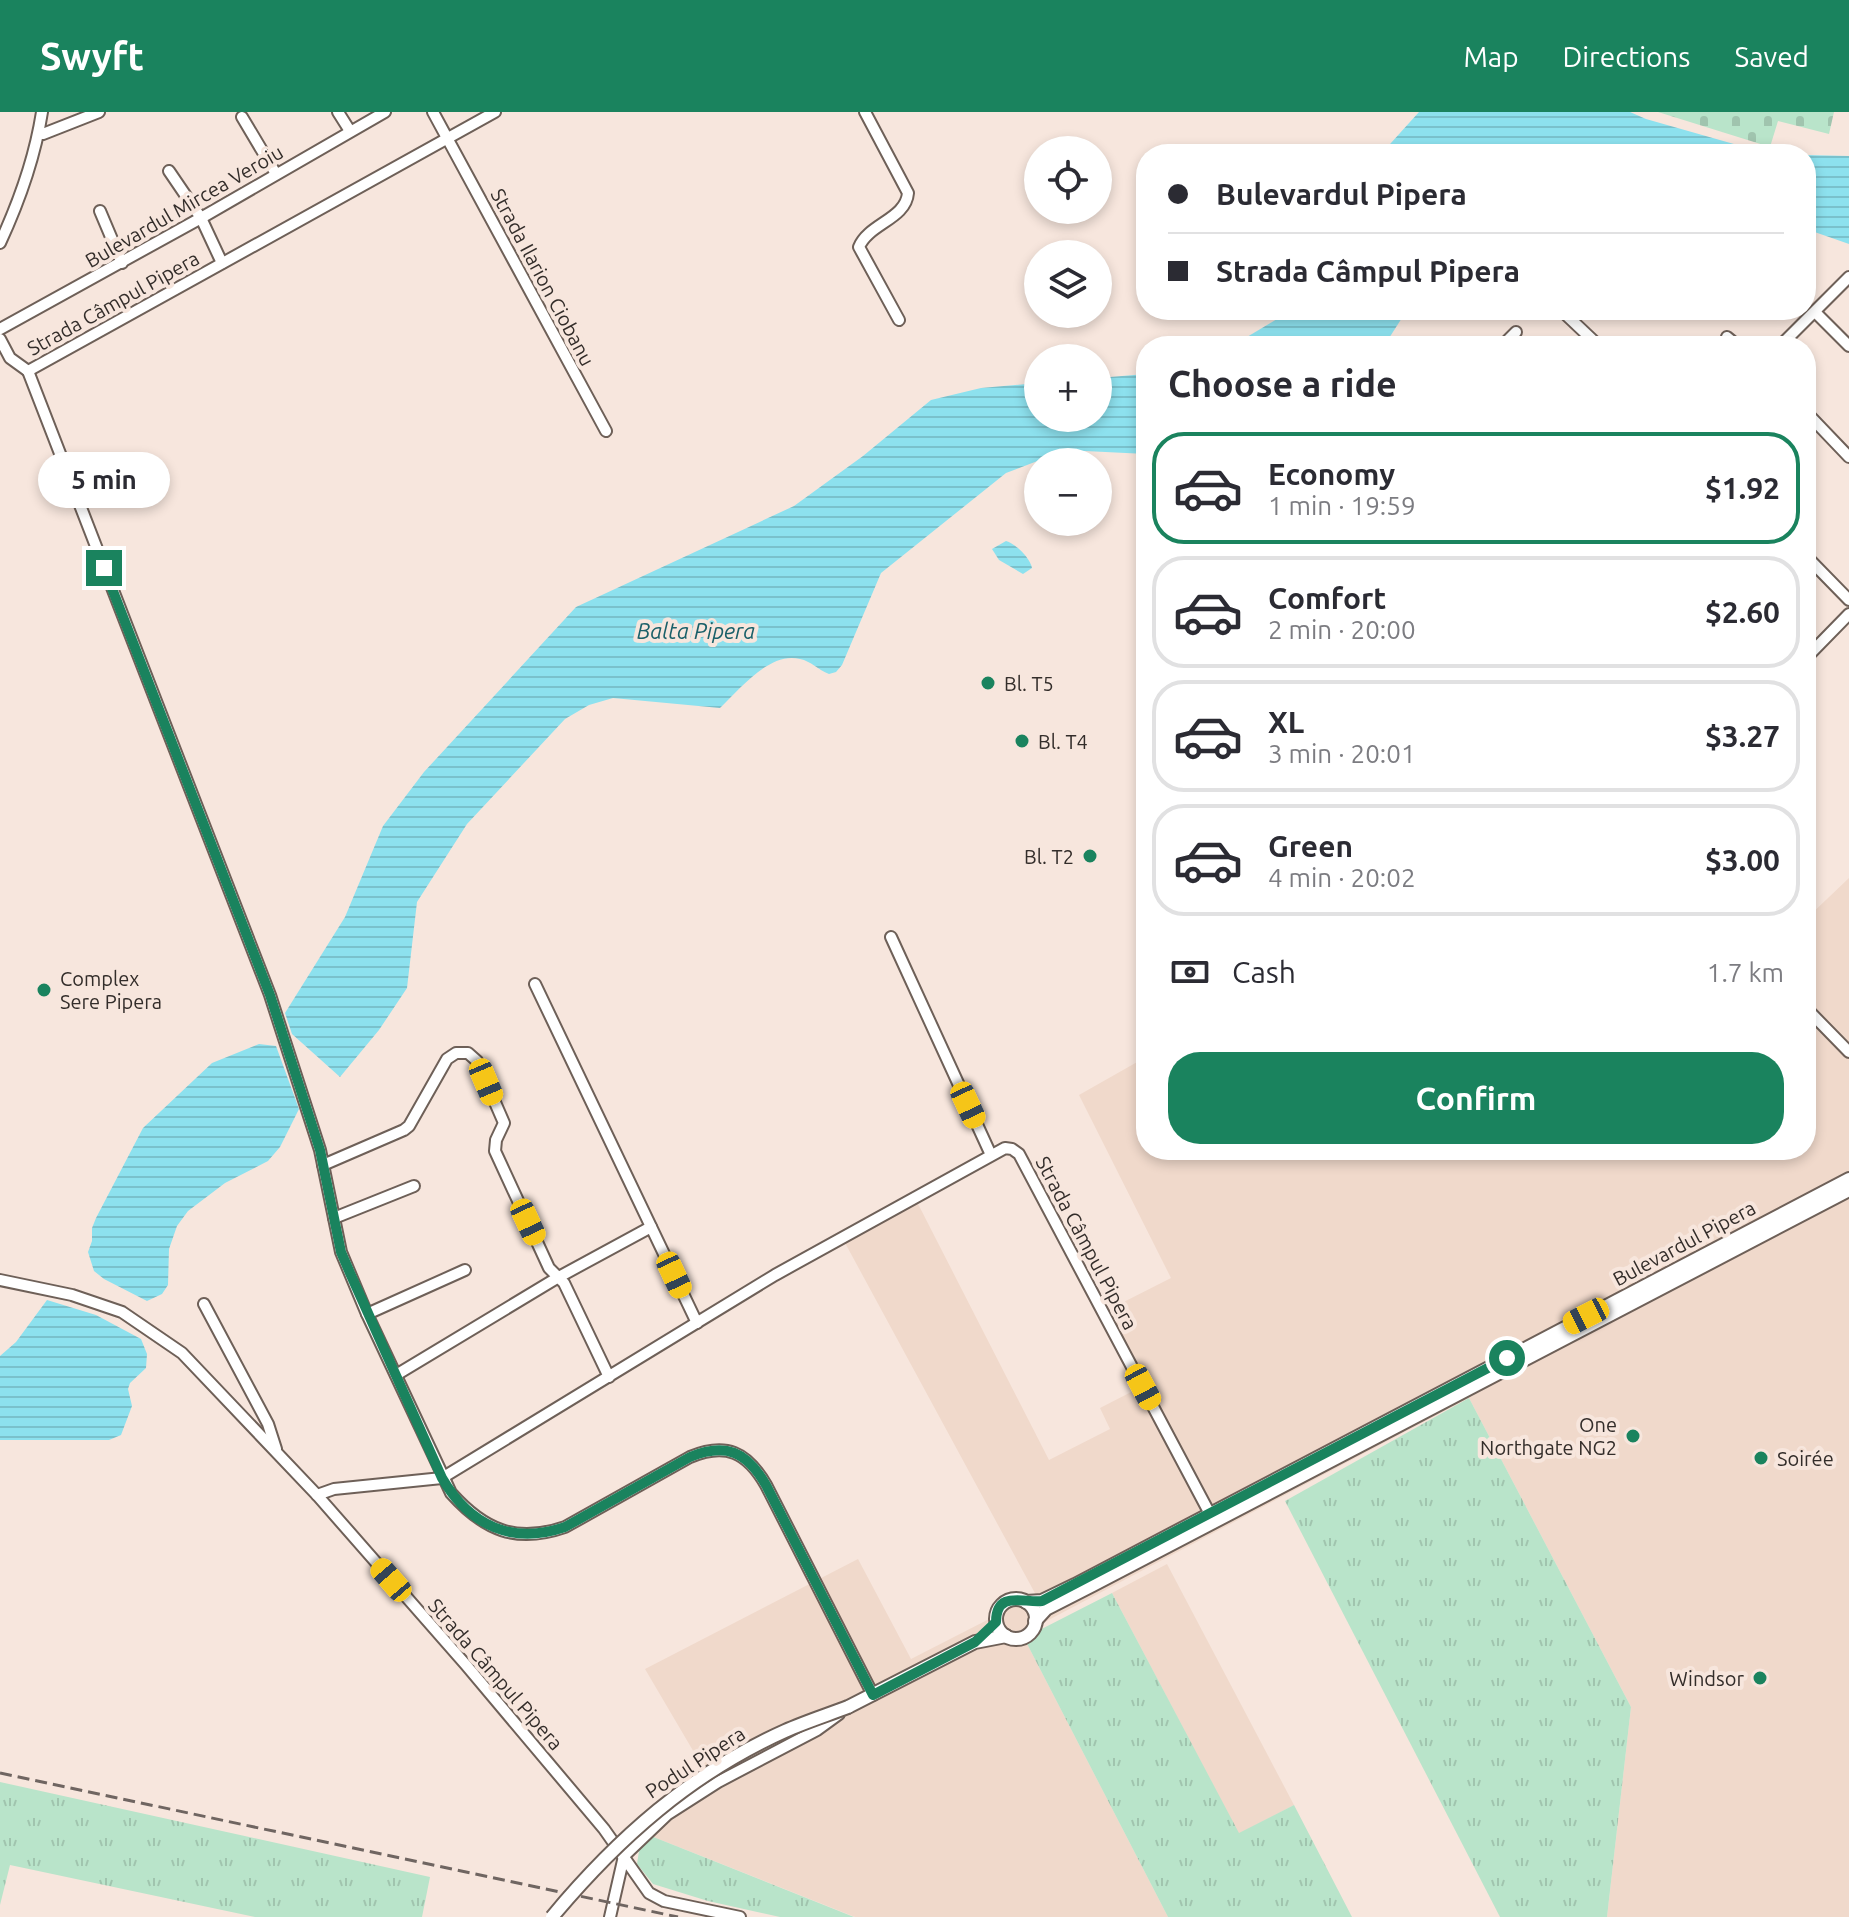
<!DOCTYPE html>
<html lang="en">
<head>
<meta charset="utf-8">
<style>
	body { margin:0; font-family:Ubuntu,sans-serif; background:#f7f7f7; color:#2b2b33; height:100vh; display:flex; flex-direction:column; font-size:30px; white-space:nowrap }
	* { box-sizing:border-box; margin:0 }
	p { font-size:26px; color:#7c7c81 }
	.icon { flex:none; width:44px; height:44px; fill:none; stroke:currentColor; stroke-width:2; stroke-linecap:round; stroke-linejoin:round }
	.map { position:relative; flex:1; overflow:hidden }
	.details { position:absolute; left:1136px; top:224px; width:680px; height:824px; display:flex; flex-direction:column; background:#fff; border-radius:32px; box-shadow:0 4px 12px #0003 }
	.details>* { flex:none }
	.banner { position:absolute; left:1136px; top:32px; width:680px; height:176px; border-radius:32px; box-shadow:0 4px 12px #0003; display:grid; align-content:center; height:176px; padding:0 32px; background:#fff }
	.buttons { position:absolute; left:1024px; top:24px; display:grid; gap:16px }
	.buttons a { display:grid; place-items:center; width:88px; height:88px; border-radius:50%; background:#fff; box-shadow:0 4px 12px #0003; font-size:40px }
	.end { position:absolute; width:36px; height:36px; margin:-18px; border:10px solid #1a835e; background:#fff; box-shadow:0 0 0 4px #fff }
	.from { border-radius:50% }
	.bubble { position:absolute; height:56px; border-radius:28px; background:#fff; box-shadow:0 4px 12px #0003; font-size:26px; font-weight:600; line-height:56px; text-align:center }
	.car { position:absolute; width:24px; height:48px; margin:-24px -12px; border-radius:10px; box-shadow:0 0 6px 2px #0007; background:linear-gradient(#f5c518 24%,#345 0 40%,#f5c518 0 76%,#345 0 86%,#f5c518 0) }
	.banner b { display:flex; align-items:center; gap:28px; height:76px; font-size:30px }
	.banner b+b { border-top:2px solid #e1e1e2 }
	.banner i { width:20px; height:20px; background:#2b2b33 }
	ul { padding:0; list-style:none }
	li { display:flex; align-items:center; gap:24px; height:112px; margin:0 16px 12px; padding:0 16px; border:4px solid #e1e1e2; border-radius:32px }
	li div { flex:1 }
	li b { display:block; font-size:30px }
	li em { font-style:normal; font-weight:600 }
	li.active { border-color:#1a835e }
	li>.icon { width:72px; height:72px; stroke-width:1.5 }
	h2 { padding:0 32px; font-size:36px; line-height:96px }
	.pay { display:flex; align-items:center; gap:20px; height:88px; padding:0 32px; font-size:30px }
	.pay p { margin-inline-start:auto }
	.action { display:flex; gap:16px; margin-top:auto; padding:16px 32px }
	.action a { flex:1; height:92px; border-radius:32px; background:#1a835e; color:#fff; font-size:32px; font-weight:600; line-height:92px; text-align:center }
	header { display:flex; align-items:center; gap:48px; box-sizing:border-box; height:112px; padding:0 40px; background:#1a835e; color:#fff }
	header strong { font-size:38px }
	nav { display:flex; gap:44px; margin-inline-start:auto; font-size:28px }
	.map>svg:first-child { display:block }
	.built { fill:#f0d9cb }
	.grass { fill:url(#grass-tufts) }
	.cemetery { fill:url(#cemetery-stones) }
	.water { fill:url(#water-rules) }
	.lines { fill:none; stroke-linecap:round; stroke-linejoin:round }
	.minor-casing { stroke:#6e6058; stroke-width:14 }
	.major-casing { stroke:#6e6058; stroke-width:16 }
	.minor { stroke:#fff; stroke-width:10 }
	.major { stroke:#fff; stroke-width:12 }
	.rail { stroke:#6f6561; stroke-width:3; stroke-dasharray:12 6; stroke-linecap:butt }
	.major-bridge-casing { stroke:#6e6058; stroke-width:16; stroke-linecap:butt }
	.major-bridge { stroke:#fff; stroke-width:12 }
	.route { stroke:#1a835e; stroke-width:10 }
	.poi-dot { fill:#1a835e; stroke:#f7e6dd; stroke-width:3 }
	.labels { text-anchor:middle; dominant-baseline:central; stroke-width:8; stroke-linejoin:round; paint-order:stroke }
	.street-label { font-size:20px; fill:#332d2a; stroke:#f7e6dd }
	.poi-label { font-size:20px; fill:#332d2a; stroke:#f7e6dd; text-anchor:start }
	.water-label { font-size:22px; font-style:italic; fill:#1a6069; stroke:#f7e6dd }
</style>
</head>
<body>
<header>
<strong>Swyft</strong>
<nav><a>Map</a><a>Directions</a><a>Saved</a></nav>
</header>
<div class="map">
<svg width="1849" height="1805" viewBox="0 0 1849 1805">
	<defs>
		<pattern id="grass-tufts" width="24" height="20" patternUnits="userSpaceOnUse" patternTransform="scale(2)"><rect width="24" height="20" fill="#b9e4ca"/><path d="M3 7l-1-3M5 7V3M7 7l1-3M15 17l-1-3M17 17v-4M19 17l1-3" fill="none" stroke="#a0c4ae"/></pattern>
		<pattern id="cemetery-stones" width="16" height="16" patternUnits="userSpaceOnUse" patternTransform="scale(2)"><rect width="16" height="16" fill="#b9e4ca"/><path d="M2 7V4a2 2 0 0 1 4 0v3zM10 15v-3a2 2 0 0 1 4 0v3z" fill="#a0c4ae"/></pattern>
		<pattern id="water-rules" width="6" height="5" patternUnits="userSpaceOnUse" patternTransform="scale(2)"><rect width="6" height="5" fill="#8de1ee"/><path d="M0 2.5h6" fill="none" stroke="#7ac1cc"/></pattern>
	</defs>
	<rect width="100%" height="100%" fill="#f7e6dd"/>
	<g class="built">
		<path d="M 1849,766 L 1849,1805 L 1607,1805 L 1631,1595 L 1469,1286 L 1022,1522 L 1168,1805 L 855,1805 L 651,1724 L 661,1712 L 715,1676 L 645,1557 L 858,1447 L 911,1547 L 1036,1483 L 844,1129 L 915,1086 L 1049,1348 L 1110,1317 L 1100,1296 L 1137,1277 L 1098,1203 L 1171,1166 L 1079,983 L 1146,945 L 1146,1038 L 1806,1038 L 1806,807 Z"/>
		<path d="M 1167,1452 L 1294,1693 L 1239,1722 L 1112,1481 Z"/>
	</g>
	<g class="grass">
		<path d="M 1469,1286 L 1631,1595 L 1607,1805 L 1500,1805 L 1285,1389 Z"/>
		<path d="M 1112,1481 L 1239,1721 L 1294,1693 L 1352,1805 L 1168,1805 L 1024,1526 Z"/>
		<path d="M 0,1670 L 430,1765 L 422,1805 L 255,1805 L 10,1753 L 0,1793 Z"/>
		<path d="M 651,1724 L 854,1805 L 780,1805 L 708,1789 L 653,1772 L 637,1752 L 639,1739 Z"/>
	</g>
	<path class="cemetery" d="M 1658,0 L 1834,0 L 1829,22 L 1778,9 L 1770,35 Z"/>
	<g class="water">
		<path d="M 1419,0 L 1630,0 L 1646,7 L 1762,40 L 1790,42 L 1381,42 Z"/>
		<path d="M 1806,43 L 1849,44 L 1849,132 L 1806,117 Z"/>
		<path d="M 1292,198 L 1407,198 L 1384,234 L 1232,234 Z"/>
		<path d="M 1146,262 L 1146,342 L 1085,339 L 1040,348 L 1006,361 L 881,461 L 842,553 L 836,560 L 829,562 C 818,558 811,549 800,547 C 770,539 740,577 720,596 L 613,586 L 589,593 L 565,607 L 467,712 L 417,790 L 407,876 L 379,918 L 340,965 L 292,922 L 285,901 L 345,805 L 383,714 L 424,660 L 576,495 L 794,394 L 863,344 L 931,288 L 981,276 L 1038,271 L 1038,306 L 1098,306 L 1098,266 Z"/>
		<path d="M 1006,429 C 1016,432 1030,446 1032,456 L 1023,462 L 999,448 L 992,437 Z"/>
		<path d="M 259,932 L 276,934 L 299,997 L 280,1035 L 268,1049 L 225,1071 L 188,1099 L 177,1114 L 169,1137 L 168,1173 L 162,1182 L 147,1189 L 104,1167 L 94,1159 L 88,1140 L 92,1129 L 92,1116 L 96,1106 L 143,1016 L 212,951 Z"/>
		<path d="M 47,1188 L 96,1203 L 141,1227 L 147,1242 L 146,1256 L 130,1271 L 128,1277 L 132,1294 L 121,1323 L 109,1328 L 0,1328 L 0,1244 L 16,1230 Z"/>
	</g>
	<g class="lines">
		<defs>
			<g id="minor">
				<path d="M 338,0 L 350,19"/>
				<path d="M 433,0 L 606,319"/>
				<path d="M 865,0 L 908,81 C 906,107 868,112 859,135 L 899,208"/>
				<path d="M 242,5 L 276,62"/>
				<path d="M 39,20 L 43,22 L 99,0"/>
				<path d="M 169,59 L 201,106 L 222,151"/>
				<path d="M 100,99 L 122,151"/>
				<path d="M 0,131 C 19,90 35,45 42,0"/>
				<path d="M 1561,198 L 1599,234"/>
				<path d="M 1815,200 L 1849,234"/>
				<path d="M 0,217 L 201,106 L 385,0"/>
				<path d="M 1727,225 L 1738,234"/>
				<path d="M 0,227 L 10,246 L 28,259"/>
				<path d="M 1502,234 L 1516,220"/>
				<path d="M 1780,234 L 1849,165"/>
				<path d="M 28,259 L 270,883 L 320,1038 L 341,1140 L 367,1202 L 451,1381 C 484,1418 516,1432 565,1415 L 690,1345 C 726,1330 747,1340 766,1373 L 873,1583"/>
				<path d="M 28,259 L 495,0"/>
				<path d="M 1806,300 L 1849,345"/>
				<path d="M 1806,444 L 1849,488"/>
				<path d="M 1806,546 L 1849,502"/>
				<path d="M 891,825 L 991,1043"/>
				<path d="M 535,872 L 697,1211"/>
				<path d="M 1806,896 L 1849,940"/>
				<path d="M 323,1053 L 404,1018 L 409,1014 L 447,947 L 456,941 L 468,941 L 477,949 L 504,1011 L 496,1028 L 495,1039 L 549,1156 L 564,1171 L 609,1265"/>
				<path d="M 334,1106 L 414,1074"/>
				<path d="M 0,1168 L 72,1183 L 122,1200 L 182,1241 L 317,1383 L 466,1553 L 604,1717 L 649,1781 L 664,1789 L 740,1805"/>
				<path d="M 204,1192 L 268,1312 L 276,1337"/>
				<path d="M 367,1202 L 465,1158"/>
				<path d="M 396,1263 L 557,1166 L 651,1115"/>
				<path d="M 317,1383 L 334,1377 L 442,1366 L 775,1163 L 1005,1036 L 1012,1037 L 1019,1042 L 1210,1402"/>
				<path d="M 610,1805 L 624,1744 L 668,1702 L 718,1670 L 817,1618 L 839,1602"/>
			</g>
			<g id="major">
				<circle cx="1016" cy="1507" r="20"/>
				<path d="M 1026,1490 L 1042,1489 L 1075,1473 L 1849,1067"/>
				<path d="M 1035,1509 L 1046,1497 L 1093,1473 L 1849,1078"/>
				<path d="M 848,1595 L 975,1530 L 1006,1524"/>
			</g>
		</defs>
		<use href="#minor" class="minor-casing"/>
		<use href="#major" class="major-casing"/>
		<use href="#minor" class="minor"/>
		<use href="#major" class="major"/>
		<path class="rail" d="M 0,1661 L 678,1805"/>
		<defs>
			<path id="major-bridge" d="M 552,1805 C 617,1727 691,1661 785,1619 C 805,1610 827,1603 848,1595"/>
		</defs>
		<use href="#major-bridge" class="major-bridge-casing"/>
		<use href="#major-bridge" class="major-bridge"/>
	</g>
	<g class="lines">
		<path class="route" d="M 104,456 L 270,883 L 320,1038 L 341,1140 L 350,1161 L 442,1366 C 470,1414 512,1433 565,1415 L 690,1345 C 726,1330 747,1340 766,1373 L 873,1583 L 975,1530 L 996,1510 C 996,1478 1023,1491 1042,1489 L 1507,1246"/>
	</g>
	<g class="poi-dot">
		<circle cx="988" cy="571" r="8"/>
		<circle cx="1022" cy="629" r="8"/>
		<circle cx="1090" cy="744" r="8"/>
		<circle cx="44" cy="878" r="8"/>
		<circle cx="1633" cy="1324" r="8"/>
		<circle cx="1761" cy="1346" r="8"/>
		<circle cx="1760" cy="1566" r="8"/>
	</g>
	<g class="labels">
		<g class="street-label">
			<text transform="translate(184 94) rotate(-30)">Bulevardul Mircea Veroiu</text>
			<text transform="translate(543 165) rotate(62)">Strada Ilarion Ciobanu</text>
			<text transform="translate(113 191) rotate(-29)">Strada Câmpul Pipera</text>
			<text transform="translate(1087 1131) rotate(62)">Strada Câmpul Pipera</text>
			<text transform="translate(1684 1131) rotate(-28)">Bulevardul Pipera</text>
			<text transform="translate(496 1562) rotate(49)">Strada Câmpul Pipera</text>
			<text transform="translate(695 1650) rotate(-33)">Podul Pipera</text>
		</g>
		<g class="poi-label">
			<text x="1004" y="571">Bl. T5</text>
			<text x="1038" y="629">Bl. T4</text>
			<text x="1074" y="744" text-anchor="end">Bl. T2</text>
			<text x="60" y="866">Complex<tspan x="60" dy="23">Sere Pipera</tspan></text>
			<text x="1617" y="1312" text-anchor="end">One<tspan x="1617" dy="23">Northgate NG2</tspan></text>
			<text x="1777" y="1346">Soirée</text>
			<text x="1744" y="1566" text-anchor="end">Windsor</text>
		</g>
		<g class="water-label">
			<text x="696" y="518">Balta Pipera</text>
		</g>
	</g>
</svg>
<div class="buttons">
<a><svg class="icon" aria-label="locate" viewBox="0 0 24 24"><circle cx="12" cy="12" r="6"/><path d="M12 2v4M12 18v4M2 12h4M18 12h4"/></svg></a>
<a><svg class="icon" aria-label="layers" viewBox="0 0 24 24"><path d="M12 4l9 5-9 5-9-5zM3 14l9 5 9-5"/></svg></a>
<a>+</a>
<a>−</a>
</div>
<i class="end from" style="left:1507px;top:1246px"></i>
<i class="end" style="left:104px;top:456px"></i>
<div class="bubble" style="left:38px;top:340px;width:132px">5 min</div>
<i class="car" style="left:486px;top:970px;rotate:157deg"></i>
<i class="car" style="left:968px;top:993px;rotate:155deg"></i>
<i class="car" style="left:528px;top:1110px;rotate:155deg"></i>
<i class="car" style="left:674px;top:1163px;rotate:155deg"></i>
<i class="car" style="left:1586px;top:1204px;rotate:243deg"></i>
<i class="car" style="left:1143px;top:1275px;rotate:152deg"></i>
<i class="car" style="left:391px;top:1468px;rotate:319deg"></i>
<div class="banner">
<b><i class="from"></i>Bulevardul Pipera</b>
<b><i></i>Strada Câmpul Pipera</b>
</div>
<section class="details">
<h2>Choose a ride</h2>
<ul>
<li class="active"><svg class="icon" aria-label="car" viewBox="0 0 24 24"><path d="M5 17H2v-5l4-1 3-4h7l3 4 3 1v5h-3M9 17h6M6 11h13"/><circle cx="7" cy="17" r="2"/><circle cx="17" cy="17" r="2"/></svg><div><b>Economy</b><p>1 min · 19:59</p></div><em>$1.92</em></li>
<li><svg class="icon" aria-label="car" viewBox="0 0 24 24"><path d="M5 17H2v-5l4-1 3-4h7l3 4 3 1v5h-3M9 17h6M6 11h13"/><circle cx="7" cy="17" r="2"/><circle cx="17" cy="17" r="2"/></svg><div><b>Comfort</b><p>2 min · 20:00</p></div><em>$2.60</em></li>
<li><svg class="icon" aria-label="car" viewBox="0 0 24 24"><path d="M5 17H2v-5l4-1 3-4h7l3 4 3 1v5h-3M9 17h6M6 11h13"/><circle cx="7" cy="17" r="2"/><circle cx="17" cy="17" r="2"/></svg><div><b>XL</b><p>3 min · 20:01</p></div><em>$3.27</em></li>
<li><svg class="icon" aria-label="car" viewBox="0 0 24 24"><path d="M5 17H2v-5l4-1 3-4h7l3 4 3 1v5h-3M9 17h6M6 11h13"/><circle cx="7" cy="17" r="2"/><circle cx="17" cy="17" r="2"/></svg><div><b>Green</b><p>4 min · 20:02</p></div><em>$3.00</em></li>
</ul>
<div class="pay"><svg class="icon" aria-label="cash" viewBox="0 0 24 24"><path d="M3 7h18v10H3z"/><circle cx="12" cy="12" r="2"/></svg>Cash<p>1.7 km</p></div>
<div class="action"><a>Confirm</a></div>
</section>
</div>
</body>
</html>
